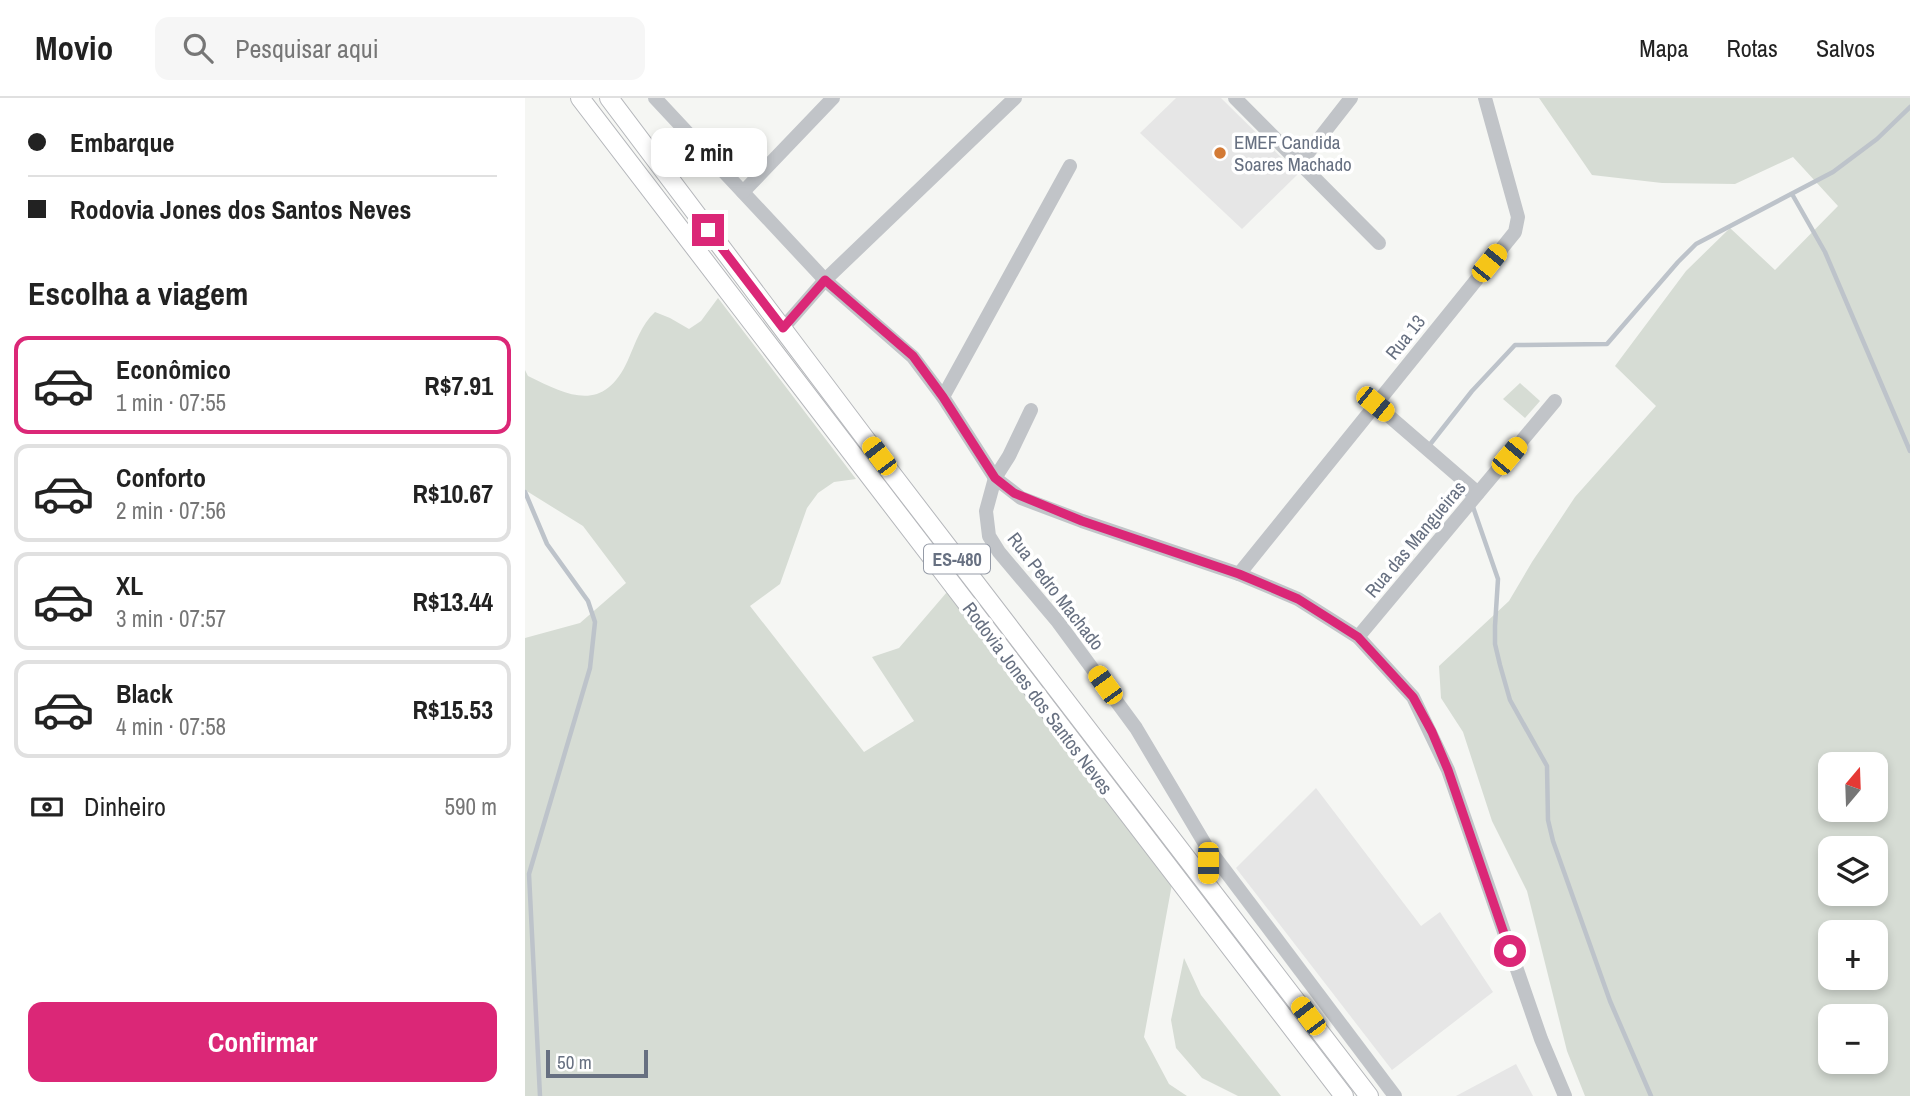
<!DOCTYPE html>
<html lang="pt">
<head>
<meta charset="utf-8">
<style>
	body { margin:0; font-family:"Archivo Narrow",sans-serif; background:#f6f6f6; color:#222; height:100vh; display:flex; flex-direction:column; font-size:26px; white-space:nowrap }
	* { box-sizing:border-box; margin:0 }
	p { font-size:23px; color:#767676 }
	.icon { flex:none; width:38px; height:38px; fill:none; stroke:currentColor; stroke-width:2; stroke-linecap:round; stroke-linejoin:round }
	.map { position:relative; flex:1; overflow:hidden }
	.details { display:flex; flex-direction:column; background:#fff; width:525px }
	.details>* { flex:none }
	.top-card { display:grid; align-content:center; height:154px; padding:0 28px; background:#fff }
	.needle { width:46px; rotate:19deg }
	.tools { position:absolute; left:1293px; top:654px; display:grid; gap:14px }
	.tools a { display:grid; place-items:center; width:70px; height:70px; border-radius:14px; background:#fff; box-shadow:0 4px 10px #0003; font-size:35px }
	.scale { position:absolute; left:21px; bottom:18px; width:102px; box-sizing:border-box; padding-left:7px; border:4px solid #677081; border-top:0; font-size:19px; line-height:24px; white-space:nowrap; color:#677081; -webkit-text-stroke:5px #fff; paint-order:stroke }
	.end { position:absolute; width:32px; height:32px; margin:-16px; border:9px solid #db2777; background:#fff; box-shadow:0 0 0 4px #fff }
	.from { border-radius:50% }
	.bubble { position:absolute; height:49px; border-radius:14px; background:#fff; box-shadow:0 4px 10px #0003; font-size:23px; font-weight:700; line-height:49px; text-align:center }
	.car { position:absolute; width:21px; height:42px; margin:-21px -10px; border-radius:9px; box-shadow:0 0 5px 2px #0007; background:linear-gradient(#f5c518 24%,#345 0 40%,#f5c518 0 76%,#345 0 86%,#f5c518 0) }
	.top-card b { display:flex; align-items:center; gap:24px; height:66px; font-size:26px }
	.top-card b+b { border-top:2px solid #e0e0e0 }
	.top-card i { width:18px; height:18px; background:#222 }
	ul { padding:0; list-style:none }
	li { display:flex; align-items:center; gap:21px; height:98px; margin:0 14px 10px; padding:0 14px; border:4px solid #e0e0e0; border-radius:14px }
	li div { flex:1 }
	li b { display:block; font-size:26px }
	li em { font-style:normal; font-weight:700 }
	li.current { border-color:#db2777 }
	li>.icon { width:63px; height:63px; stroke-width:1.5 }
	h2 { padding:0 28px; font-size:32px; line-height:84px }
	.pay { display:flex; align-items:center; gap:18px; height:77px; padding:0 28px; font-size:26px }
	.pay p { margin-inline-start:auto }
	.button { display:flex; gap:14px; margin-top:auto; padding:14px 28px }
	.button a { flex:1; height:80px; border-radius:14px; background:#db2777; color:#fff; font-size:28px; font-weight:700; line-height:80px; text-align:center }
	header { display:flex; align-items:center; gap:42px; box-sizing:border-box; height:98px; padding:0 35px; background:#fff; border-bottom:2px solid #e0e0e0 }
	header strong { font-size:33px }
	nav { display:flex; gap:38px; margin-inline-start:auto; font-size:24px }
	.search { width:490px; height:63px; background:#f6f6f6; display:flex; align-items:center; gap:18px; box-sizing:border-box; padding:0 24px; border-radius:14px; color:#767676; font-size:26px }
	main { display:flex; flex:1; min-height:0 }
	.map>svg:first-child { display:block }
	.built { fill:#e6e6e6 }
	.green { fill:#d6dcd4; fill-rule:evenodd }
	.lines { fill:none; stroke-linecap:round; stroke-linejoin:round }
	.stream { stroke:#bdc3ca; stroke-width:4.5 }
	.major-casing { stroke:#b5b7bb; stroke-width:20 }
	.minor { stroke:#c1c4c8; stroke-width:14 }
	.major { stroke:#fff; stroke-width:18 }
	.route { stroke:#db2777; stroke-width:9 }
	.poi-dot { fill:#d37a35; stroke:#fff; stroke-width:2.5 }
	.labels { text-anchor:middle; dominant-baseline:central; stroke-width:7; stroke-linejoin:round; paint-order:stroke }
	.shield { fill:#fff; stroke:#959ba7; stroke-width:2 }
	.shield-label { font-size:18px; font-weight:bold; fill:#677081 }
	.poi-label { font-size:19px; fill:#677081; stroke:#fff; text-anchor:start }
	.street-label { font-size:19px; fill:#677081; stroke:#fff }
</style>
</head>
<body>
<header>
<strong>Movio</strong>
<div class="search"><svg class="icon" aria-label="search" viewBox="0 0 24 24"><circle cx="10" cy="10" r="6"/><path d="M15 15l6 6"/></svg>Pesquisar aqui</div>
<nav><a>Mapa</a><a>Rotas</a><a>Salvos</a></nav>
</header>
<main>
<section class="details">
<div class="top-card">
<b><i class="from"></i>Embarque</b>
<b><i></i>Rodovia Jones dos Santos Neves</b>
</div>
<h2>Escolha a viagem</h2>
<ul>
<li class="current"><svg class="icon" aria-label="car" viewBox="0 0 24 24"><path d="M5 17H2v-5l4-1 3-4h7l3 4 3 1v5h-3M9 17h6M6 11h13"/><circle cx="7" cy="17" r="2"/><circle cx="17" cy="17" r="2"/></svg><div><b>Econômico</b><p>1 min · 07:55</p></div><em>R$7.91</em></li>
<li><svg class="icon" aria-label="car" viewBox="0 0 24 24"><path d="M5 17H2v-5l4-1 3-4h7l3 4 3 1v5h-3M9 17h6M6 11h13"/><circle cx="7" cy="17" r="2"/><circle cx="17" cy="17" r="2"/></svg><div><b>Conforto</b><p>2 min · 07:56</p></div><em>R$10.67</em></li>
<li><svg class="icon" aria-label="car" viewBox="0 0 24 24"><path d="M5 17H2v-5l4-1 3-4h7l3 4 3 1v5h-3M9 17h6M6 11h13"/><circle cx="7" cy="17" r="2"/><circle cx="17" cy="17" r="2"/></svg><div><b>XL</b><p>3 min · 07:57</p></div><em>R$13.44</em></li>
<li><svg class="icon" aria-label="car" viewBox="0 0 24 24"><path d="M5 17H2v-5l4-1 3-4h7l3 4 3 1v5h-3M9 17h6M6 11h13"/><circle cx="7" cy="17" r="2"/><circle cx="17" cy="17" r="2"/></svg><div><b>Black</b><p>4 min · 07:58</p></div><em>R$15.53</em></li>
</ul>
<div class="pay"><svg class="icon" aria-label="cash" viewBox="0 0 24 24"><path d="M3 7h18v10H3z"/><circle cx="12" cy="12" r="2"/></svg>Dinheiro<p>590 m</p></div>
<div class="button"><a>Confirmar</a></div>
</section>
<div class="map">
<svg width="1385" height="998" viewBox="0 0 1385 998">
	<rect width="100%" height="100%" fill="#f5f6f3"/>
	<g class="built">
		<path d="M 651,0 L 696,0 L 773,76 L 717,131 L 615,35 Z"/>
		<path d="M 791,690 L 896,828 L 915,814 L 968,894 L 867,972 L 711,770 Z"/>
		<path d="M 991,966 L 1008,998 L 931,998 Z"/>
	</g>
	<g class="green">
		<path d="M 1014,0 L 1385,0 L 1385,998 L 1060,998 L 1042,953 L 1002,793 L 967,723 L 938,634 L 916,600 L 914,568 L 984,503 L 1007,464 L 1050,399 L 1131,308 L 1090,268 L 1161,173 L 1205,130 L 1250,172 L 1313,108 L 1268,59 L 1210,86 L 1137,85 L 1067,77 ZM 1306,667 L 1351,667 L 1351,712 L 1306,712 ZM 1306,751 L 1351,751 L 1351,796 L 1306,796 ZM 1306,835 L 1351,835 L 1351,880 L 1306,880 ZM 1306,919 L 1351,919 L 1351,964 L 1306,964 Z"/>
		<path d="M 193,200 L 331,381 L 309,384 L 293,395 L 282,410 L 255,486 L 225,508 L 339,654 L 389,623 L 347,559 L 374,550 L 422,494 L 647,786 L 619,939 L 644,986 L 662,998 L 0,998 L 0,540 L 55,525 L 101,485 L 58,428 L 0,392 L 0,272 L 3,278 C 45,299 79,315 103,262 C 111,244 116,227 130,214 L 145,220 L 164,231 L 176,223 Z"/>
		<path d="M 995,285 L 1015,303 L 1000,320 L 978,301 Z"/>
		<path d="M 659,860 L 676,897 L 756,998 L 713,998 L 677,980 L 651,950 L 646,922 Z"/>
	</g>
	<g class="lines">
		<g class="stream">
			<path d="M 1267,96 L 1300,154 L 1385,353"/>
			<path d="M 903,349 L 947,293 L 990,247 L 1082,246 L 1153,164 L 1171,146 L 1308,74 L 1352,41 L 1385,9"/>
			<path d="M 933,386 L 943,398"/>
			<path d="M 0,394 L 22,446 L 63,503 L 70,524 L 65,570 L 4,776 L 15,998"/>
			<path d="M 948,409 L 973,481 L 970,528 L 970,546 L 975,567 L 985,602 L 1022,668 L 1023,722 L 1028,743 L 1085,903 L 1126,998"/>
		</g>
		<defs>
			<g id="major">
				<path d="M 55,0 L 819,998"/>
				<path d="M 84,0 L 367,376 L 844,998"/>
			</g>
		</defs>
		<use href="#major" class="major-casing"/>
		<g class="minor">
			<path d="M 130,0 L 300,182 L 388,259 L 418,299 L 470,380 L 496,400 L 557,423 L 714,476 L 773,501 L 833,539 L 888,599 L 923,672 L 1016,941 L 1040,998"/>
			<path d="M 710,0 L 854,145"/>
			<path d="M 776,64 L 826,0"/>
			<path d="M 218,94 L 308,0"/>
			<path d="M 258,230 L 300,182 L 490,0"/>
			<path d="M 418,299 L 545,68"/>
			<path d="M 850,306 L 953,395"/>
			<path d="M 506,312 L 484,358 L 470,380 L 461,413 L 464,438 L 474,454 L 533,524 L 611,630 L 680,746 L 683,787"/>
			<path d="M 714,476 L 990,134 L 993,119 L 960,0"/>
			<path d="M 833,539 L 1030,303"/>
			<path d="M 683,750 L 870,998"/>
		</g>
		<use href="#major" class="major"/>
	</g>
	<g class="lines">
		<path class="route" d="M 183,132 L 258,230 L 300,182 L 388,258 L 418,299 L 470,380 L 489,395 L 557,423 L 714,476 L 773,501 L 833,539 L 888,599 L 907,634 L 923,672 L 985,853"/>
	</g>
	<circle class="poi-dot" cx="695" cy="55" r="7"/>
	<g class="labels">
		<rect class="shield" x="399" y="446.5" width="66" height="29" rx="5"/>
		<g class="shield-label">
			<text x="432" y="461">ES-480</text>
		</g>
		<g class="poi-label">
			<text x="709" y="44">EMEF Candida<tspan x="709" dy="22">Soares Machado</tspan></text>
		</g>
		<g class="street-label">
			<text transform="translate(880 239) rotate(-51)">Rua 13</text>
			<text transform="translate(890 441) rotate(-50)">Rua das Mangueiras</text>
			<text transform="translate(531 493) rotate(52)">Rua Pedro Machado</text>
			<text transform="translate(513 600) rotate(53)">Rodovia Jones dos Santos Neves</text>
		</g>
	</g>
</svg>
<div class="tools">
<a><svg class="needle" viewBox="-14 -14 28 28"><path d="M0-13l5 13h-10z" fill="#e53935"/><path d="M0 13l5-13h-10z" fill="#767676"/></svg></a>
<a><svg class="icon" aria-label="layers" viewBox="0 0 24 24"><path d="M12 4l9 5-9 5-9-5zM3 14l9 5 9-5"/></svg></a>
<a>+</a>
<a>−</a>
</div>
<div class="scale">50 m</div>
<i class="end from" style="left:985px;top:853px"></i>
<i class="end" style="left:183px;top:132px"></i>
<div class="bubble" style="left:126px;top:30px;width:116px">2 min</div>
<i class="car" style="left:964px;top:165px;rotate:39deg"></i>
<i class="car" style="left:850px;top:306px;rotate:129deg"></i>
<i class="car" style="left:354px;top:358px;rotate:323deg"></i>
<i class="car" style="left:984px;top:358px;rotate:40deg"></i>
<i class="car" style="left:580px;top:587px;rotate:324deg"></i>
<i class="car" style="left:683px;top:765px;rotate:180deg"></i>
<i class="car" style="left:783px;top:918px;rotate:323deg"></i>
</div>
</main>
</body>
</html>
